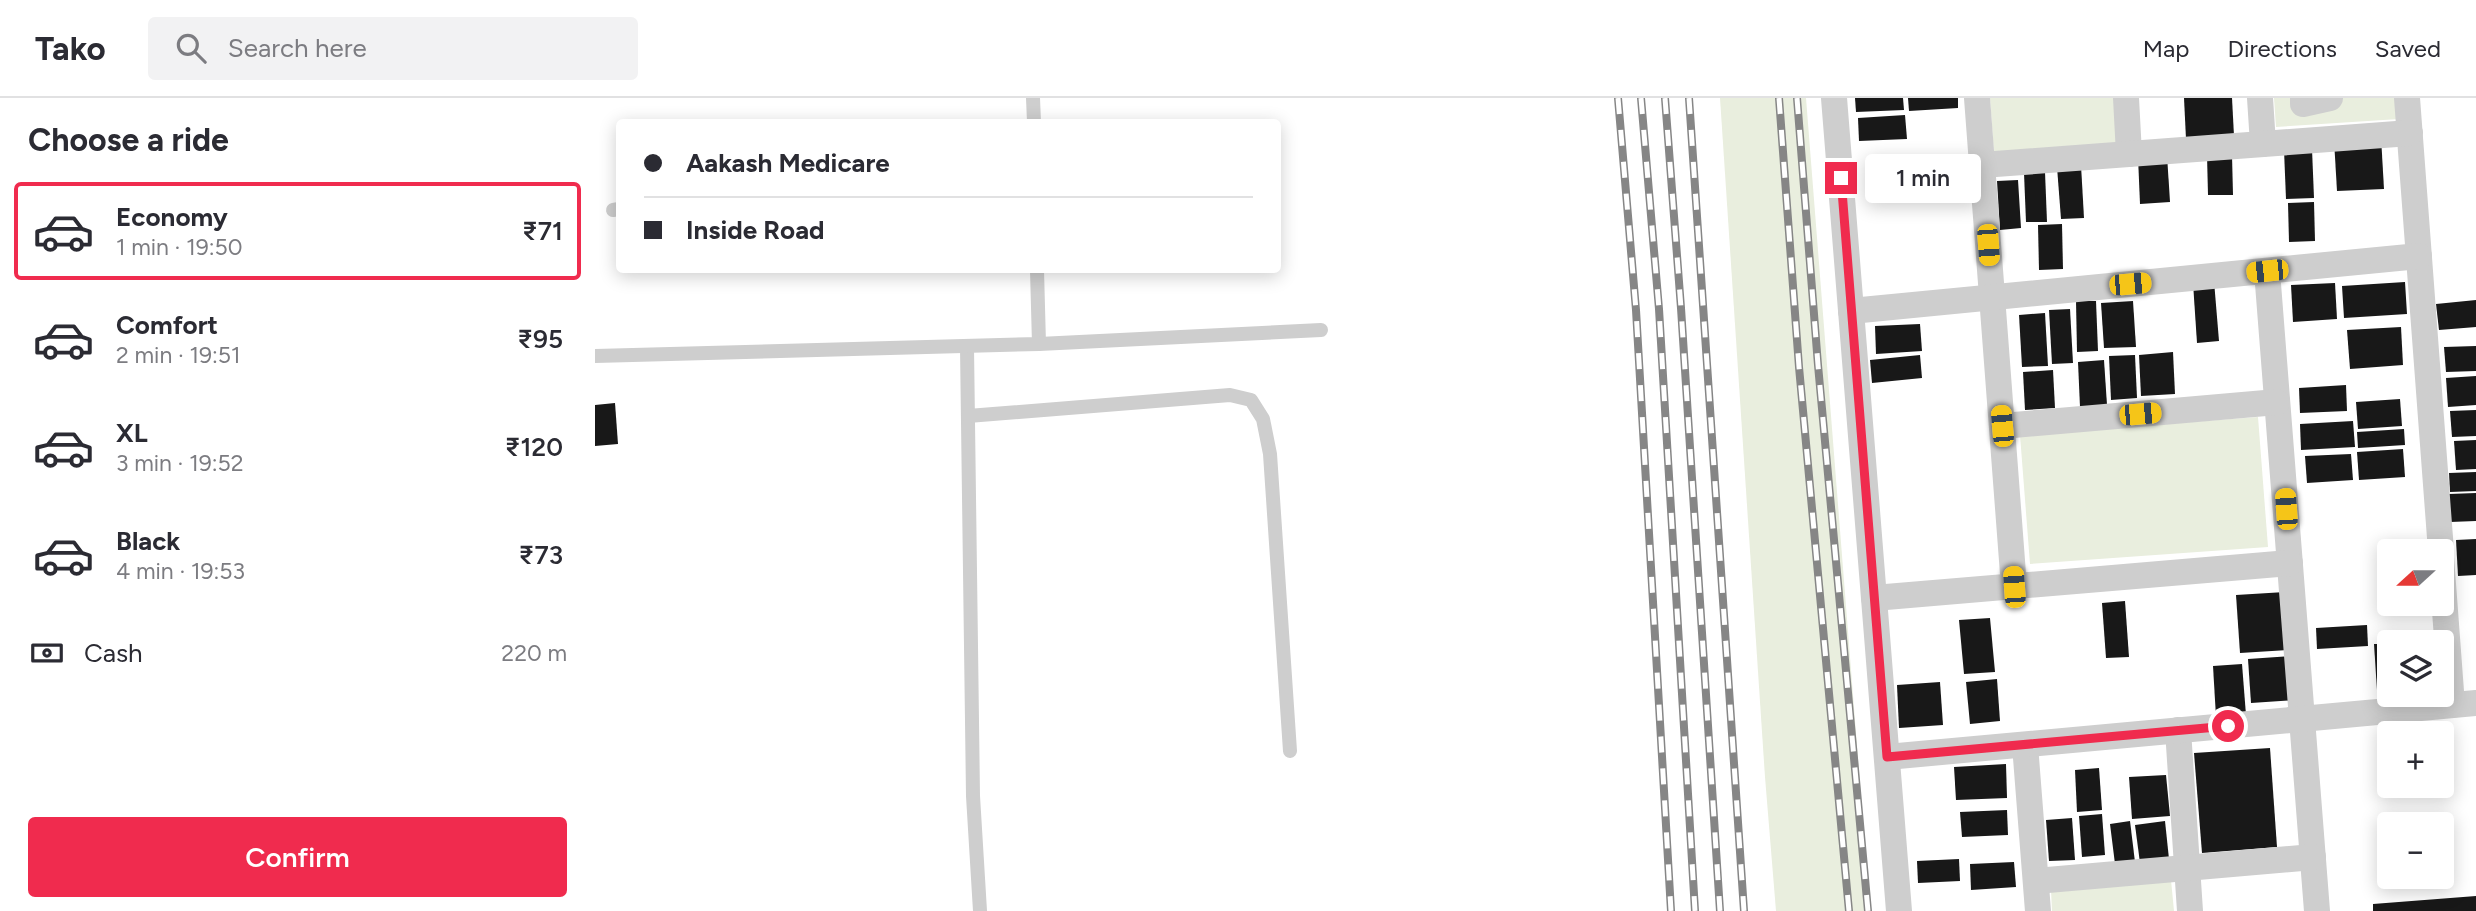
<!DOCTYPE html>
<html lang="en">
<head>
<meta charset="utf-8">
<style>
	body { margin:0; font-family:Figtree,sans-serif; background:#f2f2f3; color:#2b2b33; height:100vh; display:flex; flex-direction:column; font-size:26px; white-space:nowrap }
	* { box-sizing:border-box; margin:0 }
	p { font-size:23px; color:#7c7c81 }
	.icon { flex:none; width:38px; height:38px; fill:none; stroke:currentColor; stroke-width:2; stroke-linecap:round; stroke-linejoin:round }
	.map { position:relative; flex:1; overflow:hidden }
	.drawer { display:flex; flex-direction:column; background:#fff; width:595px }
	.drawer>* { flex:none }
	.guide { position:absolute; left:21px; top:21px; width:665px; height:154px; border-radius:7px; box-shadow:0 4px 18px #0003; display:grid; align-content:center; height:154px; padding:0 28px; background:#fff }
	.needle { width:46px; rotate:249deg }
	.controls { position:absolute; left:1782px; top:441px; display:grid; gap:14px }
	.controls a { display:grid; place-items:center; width:77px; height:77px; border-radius:7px; background:#fff; box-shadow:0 4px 18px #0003; font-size:35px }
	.end { position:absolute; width:32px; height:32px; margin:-16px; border:9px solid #f02b4e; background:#fff; box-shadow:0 0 0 4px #fff }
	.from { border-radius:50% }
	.bubble { position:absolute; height:49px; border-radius:7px; background:#fff; box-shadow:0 4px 18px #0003; font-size:23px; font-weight:600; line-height:49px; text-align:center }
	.car { position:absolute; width:21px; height:42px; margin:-21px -10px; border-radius:9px; box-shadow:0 0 5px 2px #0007; background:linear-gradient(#f5c518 24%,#345 0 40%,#f5c518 0 76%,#345 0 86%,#f5c518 0) }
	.guide b { display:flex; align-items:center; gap:24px; height:66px; font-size:26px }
	.guide b+b { border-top:2px solid #e1e1e2 }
	.guide i { width:18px; height:18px; background:#2b2b33 }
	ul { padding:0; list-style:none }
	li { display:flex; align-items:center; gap:21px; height:98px; margin:0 14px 10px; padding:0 14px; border:4px solid transparent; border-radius:7px }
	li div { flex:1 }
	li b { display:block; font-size:26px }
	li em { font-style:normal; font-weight:600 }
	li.on { border-color:#f02b4e }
	li>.icon { width:63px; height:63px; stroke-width:1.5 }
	h2 { padding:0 28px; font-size:32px; line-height:84px }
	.pay { display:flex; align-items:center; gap:18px; height:77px; padding:0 28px; font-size:26px }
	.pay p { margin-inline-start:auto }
	.primary-button { display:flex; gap:14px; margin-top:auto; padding:14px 28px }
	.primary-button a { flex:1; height:80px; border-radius:7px; background:#f02b4e; color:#fff; font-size:28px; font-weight:600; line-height:80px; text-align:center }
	header { display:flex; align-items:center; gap:42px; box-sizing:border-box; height:98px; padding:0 35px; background:#fff; border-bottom:2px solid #e1e1e2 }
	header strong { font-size:33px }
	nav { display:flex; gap:38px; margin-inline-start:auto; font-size:24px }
	.search { width:490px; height:63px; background:#f2f2f3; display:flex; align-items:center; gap:18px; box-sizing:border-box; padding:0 24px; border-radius:7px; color:#7c7c81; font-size:26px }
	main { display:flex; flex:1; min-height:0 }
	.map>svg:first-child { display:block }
	.green { fill:#e9eede }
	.building { fill:#181818 }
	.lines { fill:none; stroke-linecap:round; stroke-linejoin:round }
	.lane { stroke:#cecece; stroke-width:14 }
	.street { stroke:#cecece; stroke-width:26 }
	.rail-casing { stroke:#868686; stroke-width:8 }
	.rail { stroke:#fff; stroke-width:5; stroke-dasharray:16; stroke-linecap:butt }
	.route { stroke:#f02b4e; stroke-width:9 }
</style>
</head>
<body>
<header>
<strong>Tako</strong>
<div class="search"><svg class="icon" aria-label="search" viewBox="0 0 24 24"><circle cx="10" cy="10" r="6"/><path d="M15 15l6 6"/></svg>Search here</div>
<nav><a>Map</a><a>Directions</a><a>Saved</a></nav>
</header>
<main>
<section class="drawer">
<h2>Choose a ride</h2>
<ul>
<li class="on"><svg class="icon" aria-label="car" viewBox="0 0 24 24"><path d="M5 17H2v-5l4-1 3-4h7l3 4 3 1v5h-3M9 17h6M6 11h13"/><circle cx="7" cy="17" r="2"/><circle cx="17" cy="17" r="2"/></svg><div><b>Economy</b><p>1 min · 19:50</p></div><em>₹71</em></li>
<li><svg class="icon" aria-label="car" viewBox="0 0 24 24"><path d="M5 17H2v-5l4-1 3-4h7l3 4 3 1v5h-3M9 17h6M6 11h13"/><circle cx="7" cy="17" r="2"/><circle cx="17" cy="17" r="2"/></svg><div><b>Comfort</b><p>2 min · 19:51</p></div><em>₹95</em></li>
<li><svg class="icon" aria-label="car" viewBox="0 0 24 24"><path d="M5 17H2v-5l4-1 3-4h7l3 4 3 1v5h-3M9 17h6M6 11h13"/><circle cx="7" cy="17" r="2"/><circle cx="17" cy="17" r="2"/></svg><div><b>XL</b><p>3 min · 19:52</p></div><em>₹120</em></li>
<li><svg class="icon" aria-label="car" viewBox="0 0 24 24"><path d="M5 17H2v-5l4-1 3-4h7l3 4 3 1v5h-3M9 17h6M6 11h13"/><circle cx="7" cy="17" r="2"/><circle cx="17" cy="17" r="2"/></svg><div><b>Black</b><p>4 min · 19:53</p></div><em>₹73</em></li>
</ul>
<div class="pay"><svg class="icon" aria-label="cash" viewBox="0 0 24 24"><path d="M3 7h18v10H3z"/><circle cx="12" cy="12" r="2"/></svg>Cash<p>220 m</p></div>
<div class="primary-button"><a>Confirm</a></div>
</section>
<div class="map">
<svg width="1881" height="813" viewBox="0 0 1881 813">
	<rect width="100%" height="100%" fill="#fff"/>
	<g class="green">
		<path d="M 1125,0 L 1211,0 L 1275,813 L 1181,813 L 1170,679 Z"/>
		<path d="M 1395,0 L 1520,0 L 1523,47 L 1399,56 Z"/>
		<path d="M 1679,0 L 1802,0 L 1804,21 L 1681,29 Z"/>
		<path d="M 1663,319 L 1673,449 L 1435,466 L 1425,337 Z"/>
		<path d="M 1576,782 L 1579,813 L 1457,813 L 1456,792 Z"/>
	</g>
	<g class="building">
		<path d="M 1260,0 L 1308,0 L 1309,12 L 1261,14 Z"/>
		<path d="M 1313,0 L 1363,0 L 1363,10 L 1314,13 Z"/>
		<path d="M 1589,0 L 1637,0 L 1639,38 L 1591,41 Z"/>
		<path d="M 1310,17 L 1312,41 L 1264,43 L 1263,20 Z"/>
		<path d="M 1786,39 L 1789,91 L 1742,93 L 1739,42 Z"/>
		<path d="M 1717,51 L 1719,100 L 1691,101 L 1689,52 Z"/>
		<path d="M 1572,57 L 1575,104 L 1545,106 L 1543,59 Z"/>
		<path d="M 1612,57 L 1637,57 L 1638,97 L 1613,97 Z"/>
		<path d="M 1486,67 L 1489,120 L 1466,121 L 1462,69 Z"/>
		<path d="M 1450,74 L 1452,124 L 1431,124 L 1429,75 Z"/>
		<path d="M 1423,82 L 1426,130 L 1405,132 L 1402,83 Z"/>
		<path d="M 1719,104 L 1720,143 L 1694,144 L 1693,105 Z"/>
		<path d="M 1467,126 L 1468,171 L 1444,172 L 1443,127 Z"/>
		<path d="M 1619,183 L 1624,243 L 1602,245 L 1598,185 Z"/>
		<path d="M 1810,184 L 1812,216 L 1749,220 L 1747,188 Z"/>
		<path d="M 1740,185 L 1742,221 L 1698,224 L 1696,187 Z"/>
		<path d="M 1881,202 L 1881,229 L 1844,232 L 1841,206 Z"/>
		<path d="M 1481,203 L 1501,203 L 1503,253 L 1482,254 Z"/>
		<path d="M 1538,203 L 1541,249 L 1509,250 L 1506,205 Z"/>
		<path d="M 1475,211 L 1478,265 L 1457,266 L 1454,212 Z"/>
		<path d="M 1450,215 L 1453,268 L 1427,269 L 1424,217 Z"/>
		<path d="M 1325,226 L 1327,253 L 1281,256 L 1280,228 Z"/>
		<path d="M 1806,229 L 1808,267 L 1755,271 L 1752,232 Z"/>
		<path d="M 1881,248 L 1881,273 L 1851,274 L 1849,249 Z"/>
		<path d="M 1578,254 L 1580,296 L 1546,298 L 1544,257 Z"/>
		<path d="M 1325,257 L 1327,280 L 1277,285 L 1275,262 Z"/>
		<path d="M 1540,257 L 1542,300 L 1516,302 L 1514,258 Z"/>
		<path d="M 1509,262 L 1512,307 L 1485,309 L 1483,264 Z"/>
		<path d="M 1458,272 L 1460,310 L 1430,312 L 1428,274 Z"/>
		<path d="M 1881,278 L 1881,307 L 1853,309 L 1851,280 Z"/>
		<path d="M 1751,287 L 1752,313 L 1705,315 L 1704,290 Z"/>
		<path d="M 1805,301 L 1807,328 L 1763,331 L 1761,304 Z"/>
		<path d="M 20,305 L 23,346 L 0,348 L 0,307 Z"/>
		<path d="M 1881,312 L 1881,338 L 1857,339 L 1855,313 Z"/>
		<path d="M 1758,323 L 1760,349 L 1706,352 L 1705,326 Z"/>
		<path d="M 1809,331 L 1810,347 L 1763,350 L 1762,334 Z"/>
		<path d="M 1881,342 L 1881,371 L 1861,372 L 1859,343 Z"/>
		<path d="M 1808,351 L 1810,379 L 1764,382 L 1762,354 Z"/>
		<path d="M 1756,356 L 1758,382 L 1712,385 L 1710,358 Z"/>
		<path d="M 1881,374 L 1881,393 L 1855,394 L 1854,375 Z"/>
		<path d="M 1881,395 L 1881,423 L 1855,424 L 1854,396 Z"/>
		<path d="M 1881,441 L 1881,477 L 1863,478 L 1861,442 Z"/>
		<path d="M 1690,494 L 1694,552 L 1645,555 L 1641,497 Z"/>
		<path d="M 1530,503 L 1534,559 L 1511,560 L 1507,505 Z"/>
		<path d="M 1395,520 L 1400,574 L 1369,576 L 1364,522 Z"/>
		<path d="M 1772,527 L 1773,548 L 1722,551 L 1721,530 Z"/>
		<path d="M 1779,546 L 1794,546 L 1794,591 L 1782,592 Z"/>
		<path d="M 1698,558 L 1701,602 L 1656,605 L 1653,561 Z"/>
		<path d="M 1647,566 L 1651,617 L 1621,619 L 1618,568 Z"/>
		<path d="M 1402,581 L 1405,623 L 1375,626 L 1371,584 Z"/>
		<path d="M 1345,584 L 1348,627 L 1304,630 L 1302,587 Z"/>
		<path d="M 1675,650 L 1682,749 L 1607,755 L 1599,655 Z"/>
		<path d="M 1411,666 L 1412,700 L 1361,702 L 1359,669 Z"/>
		<path d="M 1504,670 L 1507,712 L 1482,714 L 1480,672 Z"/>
		<path d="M 1571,677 L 1575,718 L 1537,721 L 1534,679 Z"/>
		<path d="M 1412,712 L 1413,737 L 1367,739 L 1365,714 Z"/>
		<path d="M 1507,716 L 1510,757 L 1487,759 L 1484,718 Z"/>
		<path d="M 1477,720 L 1480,762 L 1454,763 L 1451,722 Z"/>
		<path d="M 1535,723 L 1540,764 L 1520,766 L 1515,726 Z"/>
		<path d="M 1570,723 L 1574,761 L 1545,765 L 1540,727 Z"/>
		<path d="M 1364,761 L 1365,783 L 1323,785 L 1322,763 Z"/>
		<path d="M 1419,764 L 1421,789 L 1376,792 L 1375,766 Z"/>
		<path d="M 1881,798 L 1881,813 L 1778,813 L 1778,806 Z"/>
	</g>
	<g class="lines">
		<g class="lane">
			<path d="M 438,0 L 439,24"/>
			<path d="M 18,112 L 24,111"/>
			<path d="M 442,172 L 444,246"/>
			<path d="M 372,249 L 378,698 L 385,813"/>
			<path d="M 0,258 L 444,246 L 726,232"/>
			<path d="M 373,318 L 635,297 L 656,302 L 668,321 L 675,356 L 695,653"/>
		</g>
		<g class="street">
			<path d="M 1239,0 L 1304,813"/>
			<path d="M 1382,0 L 1419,489"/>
			<path d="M 1531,0 L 1534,56"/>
			<path d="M 1665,0 L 1668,46"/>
			<path d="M 1708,0 L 1708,6 L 1735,0"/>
			<path d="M 1812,0 L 1846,453"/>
			<path d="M 1387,67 L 1815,35"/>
			<path d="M 1672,173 L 1722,813"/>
			<path d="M 1256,213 L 1824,158"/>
			<path d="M 1407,328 L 1682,304"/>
			<path d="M 1846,459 L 1857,607"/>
			<path d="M 1279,500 L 1695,465"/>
			<path d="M 1583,632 L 1595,813"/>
			<path d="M 1430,647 L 1443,813"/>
			<path d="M 1292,659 L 1881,605"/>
			<path d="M 1441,783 L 1718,759"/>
		</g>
		<defs>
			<g id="rail">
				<path d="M 1023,0 L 1041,212 L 1076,813"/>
				<path d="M 1046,0 L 1064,211 L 1100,813"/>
				<path d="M 1070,0 L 1086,210 L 1125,813"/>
				<path d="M 1094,0 L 1149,813"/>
				<path d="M 1184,0 L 1204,269 L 1254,813"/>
				<path d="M 1202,0 L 1223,267 L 1273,813"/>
			</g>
		</defs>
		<use href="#rail" class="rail-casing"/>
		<use href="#rail" class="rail"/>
	</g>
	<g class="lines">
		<path class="route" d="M 1246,80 L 1292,659 L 1633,628"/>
	</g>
</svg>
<div class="controls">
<a><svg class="needle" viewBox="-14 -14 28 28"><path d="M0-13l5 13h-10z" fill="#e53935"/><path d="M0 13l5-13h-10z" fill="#7c7c81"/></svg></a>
<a><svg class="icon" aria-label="layers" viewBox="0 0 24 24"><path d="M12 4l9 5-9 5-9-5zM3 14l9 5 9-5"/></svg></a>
<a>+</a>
<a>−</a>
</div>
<i class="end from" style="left:1633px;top:628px"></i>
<i class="end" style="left:1246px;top:80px"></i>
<div class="bubble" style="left:1270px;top:56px;width:116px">1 min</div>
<i class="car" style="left:1393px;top:147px;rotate:176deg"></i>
<i class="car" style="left:1672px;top:173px;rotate:264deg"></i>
<i class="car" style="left:1535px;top:186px;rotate:85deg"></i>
<i class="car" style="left:1545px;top:316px;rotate:85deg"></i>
<i class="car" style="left:1407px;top:328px;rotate:355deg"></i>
<i class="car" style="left:1691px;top:411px;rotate:356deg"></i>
<i class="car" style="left:1419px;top:489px;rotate:356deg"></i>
<div class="guide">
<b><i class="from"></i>Aakash Medicare</b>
<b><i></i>Inside Road</b>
</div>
</div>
</main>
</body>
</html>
